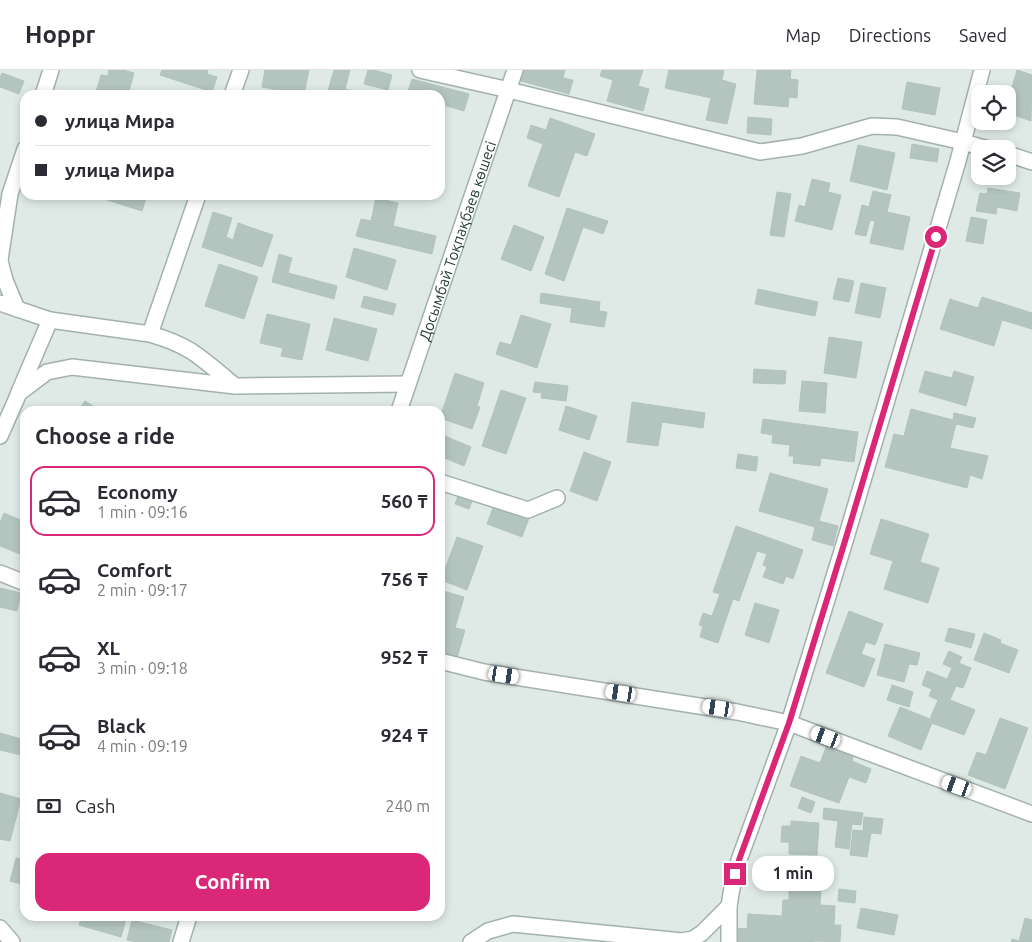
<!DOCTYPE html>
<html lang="en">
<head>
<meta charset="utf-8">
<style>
	body { margin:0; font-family:Ubuntu,sans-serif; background:#f7f7f7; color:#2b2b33; height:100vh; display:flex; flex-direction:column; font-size:19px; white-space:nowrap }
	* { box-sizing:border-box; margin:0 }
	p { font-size:16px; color:#7c7c81 }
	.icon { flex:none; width:28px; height:28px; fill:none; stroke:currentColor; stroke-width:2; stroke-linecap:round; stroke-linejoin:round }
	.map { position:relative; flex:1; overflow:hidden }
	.drawer { position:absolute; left:20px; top:336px; width:425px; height:515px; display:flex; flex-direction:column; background:#fff; border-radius:15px; box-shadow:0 2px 8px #0003 }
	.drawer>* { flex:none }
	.hud { position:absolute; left:20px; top:20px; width:425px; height:110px; border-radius:15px; box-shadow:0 2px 8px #0003; display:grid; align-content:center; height:110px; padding:0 15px; background:#fff }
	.controls { position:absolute; left:971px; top:15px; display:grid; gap:10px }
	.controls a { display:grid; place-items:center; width:45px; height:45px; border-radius:10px; background:#fff; box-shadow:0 2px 8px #0003; font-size:25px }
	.end { position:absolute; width:22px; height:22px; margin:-11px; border:6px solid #db2777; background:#fff; box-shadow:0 0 0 2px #fff }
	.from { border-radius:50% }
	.bubble { position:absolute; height:35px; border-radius:15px; background:#fff; box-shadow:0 2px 8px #0003; font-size:16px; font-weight:600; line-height:35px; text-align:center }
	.car { position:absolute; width:15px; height:30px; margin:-15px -8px; border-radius:6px; box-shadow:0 0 4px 1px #0007; background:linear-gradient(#fff 24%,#345 0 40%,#fff 0 76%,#345 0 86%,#fff 0) }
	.hud b { display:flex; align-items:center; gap:18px; height:48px; font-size:19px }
	.hud b+b { border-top:1px solid #e1e1e2 }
	.hud i { width:12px; height:12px; background:#2b2b33 }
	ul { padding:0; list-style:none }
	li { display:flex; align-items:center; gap:15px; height:70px; margin:0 10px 8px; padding:0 5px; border:2px solid transparent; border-radius:15px }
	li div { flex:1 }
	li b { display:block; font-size:19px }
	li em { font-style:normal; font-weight:600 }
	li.active { border-color:#db2777 }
	li>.icon { width:45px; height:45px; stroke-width:1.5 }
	h2 { padding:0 15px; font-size:22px; line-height:60px }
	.pay { display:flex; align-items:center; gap:12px; height:55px; padding:0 15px; font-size:19px }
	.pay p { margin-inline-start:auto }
	.action { display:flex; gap:10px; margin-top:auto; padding:10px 15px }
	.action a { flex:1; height:58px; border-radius:15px; background:#db2777; color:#fff; font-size:20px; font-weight:600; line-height:58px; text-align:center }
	header { display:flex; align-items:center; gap:30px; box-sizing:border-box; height:70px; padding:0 25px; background:#fff; border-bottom:1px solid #e1e1e2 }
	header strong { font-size:24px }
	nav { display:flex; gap:28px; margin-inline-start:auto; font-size:18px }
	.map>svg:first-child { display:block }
	.building { fill:#b4c4bf; stroke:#b2c3be }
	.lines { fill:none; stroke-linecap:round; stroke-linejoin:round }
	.minor-casing { stroke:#a2b1ad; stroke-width:18 }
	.minor { stroke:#fff; stroke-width:15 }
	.route { stroke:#db2777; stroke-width:6 }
	.labels { text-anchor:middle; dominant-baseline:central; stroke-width:5; stroke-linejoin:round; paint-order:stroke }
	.street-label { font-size:15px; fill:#213935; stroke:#eff7f4 }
</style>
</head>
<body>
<header>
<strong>Hoppr</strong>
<nav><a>Map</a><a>Directions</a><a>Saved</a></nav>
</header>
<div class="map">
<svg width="1032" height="872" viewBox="0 0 1032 872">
	<rect width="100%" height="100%" fill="#dfeae6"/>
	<g class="building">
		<path d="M 109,0 L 123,0 L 134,3 L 128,25 L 106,25 L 96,22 L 101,5 L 108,6 Z"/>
		<path d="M 162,0 L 208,0 L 207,4 L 217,7 L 212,22 L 160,5 Z"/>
		<path d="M 265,0 L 309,0 L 304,25 L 262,17 Z"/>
		<path d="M 334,0 L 350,0 L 345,19 L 368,25 L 327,24 Z"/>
		<path d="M 368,0 L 374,0 L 392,5 L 388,20 L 364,14 Z"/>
		<path d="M 524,0 L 565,0 L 563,8 L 573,10 L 569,24 L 521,11 Z"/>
		<path d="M 602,0 L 643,0 L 638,16 L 649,19 L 643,41 L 607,31 L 613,10 L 600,6 Z"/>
		<path d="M 669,0 L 724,0 L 722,10 L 736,14 L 727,54 L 706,50 L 711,28 L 665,18 Z"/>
		<path d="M 757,0 L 791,0 L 790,9 L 798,10 L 797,28 L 789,27 L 788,37 L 754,34 Z"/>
		<path d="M 1017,0 L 1032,5 L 1031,51 L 1008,43 L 1008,31 Z"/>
		<path d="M 2,3 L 24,11 L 19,24 L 0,17 L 0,8 Z"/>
		<path d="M 412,9 L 469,24 L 464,41 L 440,34 L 440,25 L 407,25 Z"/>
		<path d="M 907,12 L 940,18 L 935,45 L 902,39 Z"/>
		<path d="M 748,47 L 772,49 L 771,65 L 747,63 Z"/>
		<path d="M 550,48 L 595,64 L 587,86 L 575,82 L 559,127 L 528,116 L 543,74 L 527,68 L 531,55 L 546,60 Z"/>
		<path d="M 912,74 L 939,79 L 937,92 L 910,88 Z"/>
		<path d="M 858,75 L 895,83 L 887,120 L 850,111 Z"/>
		<path d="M 812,109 L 830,113 L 828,122 L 841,125 L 832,160 L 795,151 L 799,135 L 805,137 Z"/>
		<path d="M 988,118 L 1020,123 L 1017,141 L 997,137 L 996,144 L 976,141 L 980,123 L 987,124 Z"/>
		<path d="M 873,121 L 891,125 L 887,142 L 910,147 L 903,180 L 870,173 L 875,151 L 870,150 L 866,166 L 855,164 L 862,135 L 869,137 Z"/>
		<path d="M 777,122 L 791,124 L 784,167 L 770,165 Z"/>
		<path d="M 101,125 L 147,125 L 142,141 L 101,128 Z"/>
		<path d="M 376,128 L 398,133 L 393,156 L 436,166 L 432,184 L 356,166 L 361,149 L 371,151 Z"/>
		<path d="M 567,138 L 608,151 L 603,164 L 583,157 L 564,211 L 545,204 Z"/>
		<path d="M 213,142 L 232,148 L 226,167 L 233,170 L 238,153 L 273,165 L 262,197 L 202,177 Z"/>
		<path d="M 971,147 L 987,150 L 983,174 L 966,171 Z"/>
		<path d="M 514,155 L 544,167 L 531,201 L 501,189 Z"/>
		<path d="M 354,178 L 396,190 L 387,220 L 346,207 Z"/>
		<path d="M 279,184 L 292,188 L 288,203 L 337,216 L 334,229 L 272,212 Z"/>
		<path d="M 219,194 L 258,207 L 244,249 L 205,236 Z"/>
		<path d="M 838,208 L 854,211 L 849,232 L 833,229 Z"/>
		<path d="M 861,213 L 886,218 L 880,248 L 855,243 Z"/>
		<path d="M 758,219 L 818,232 L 815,246 L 755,234 Z"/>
		<path d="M 541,223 L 600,232 L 599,241 L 607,242 L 604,257 L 570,252 L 572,238 L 540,233 Z"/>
		<path d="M 364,226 L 396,234 L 393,245 L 361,237 Z"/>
		<path d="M 982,227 L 1032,243 L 1032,259 L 1002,250 L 994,276 L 940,259 L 950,229 L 978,238 Z"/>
		<path d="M 267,244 L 310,254 L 302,290 L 281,286 L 283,278 L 260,273 Z"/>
		<path d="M 521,245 L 551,254 L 537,298 L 496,284 L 500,272 L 511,275 Z"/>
		<path d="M 334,248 L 377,259 L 368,291 L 326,280 Z"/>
		<path d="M 829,267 L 862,272 L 856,308 L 824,303 Z"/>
		<path d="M 754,299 L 786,301 L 785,314 L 753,313 Z"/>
		<path d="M 925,301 L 952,308 L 954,301 L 974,307 L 966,336 L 919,322 Z"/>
		<path d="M 455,303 L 484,313 L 477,336 L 480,337 L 472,359 L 440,348 Z"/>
		<path d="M 802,311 L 827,313 L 825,343 L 799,341 Z"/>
		<path d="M 535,312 L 568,316 L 566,331 L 541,328 L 542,323 L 533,322 Z"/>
		<path d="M 501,320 L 526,328 L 506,384 L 482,376 Z"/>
		<path d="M 85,331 L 99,340 L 98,341 L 78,341 Z"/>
		<path d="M 632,332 L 705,343 L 703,358 L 662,352 L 658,376 L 627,372 Z"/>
		<path d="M 566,336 L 597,346 L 589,370 L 559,360 Z"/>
		<path d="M 911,339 L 953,350 L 954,343 L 976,348 L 973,358 L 956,354 L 950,378 L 988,386 L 982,409 L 970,405 L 967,418 L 885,397 L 894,364 L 904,366 Z"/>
		<path d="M 763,349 L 858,362 L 854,392 L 821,388 L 820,396 L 793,393 L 794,386 L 789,386 L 790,375 L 772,373 L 773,365 L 761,363 Z"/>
		<path d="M 440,364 L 471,377 L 464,396 L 440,386 Z"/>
		<path d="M 584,382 L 611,392 L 597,431 L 570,421 Z"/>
		<path d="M 738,384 L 758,387 L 756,401 L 736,398 Z"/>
		<path d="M 770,403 L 828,419 L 819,451 L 838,456 L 833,476 L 812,470 L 815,457 L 759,441 Z"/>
		<path d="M 459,423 L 473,429 L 469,439 L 455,434 Z"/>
		<path d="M 494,435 L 529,448 L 522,467 L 487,454 Z"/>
		<path d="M 4,443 L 25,452 L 25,486 L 0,476 L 0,453 Z"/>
		<path d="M 881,449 L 929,464 L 920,492 L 939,498 L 928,533 L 884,519 L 893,491 L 870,484 Z"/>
		<path d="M 736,456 L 803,480 L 793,509 L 786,506 L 783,514 L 763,507 L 767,497 L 763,495 L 767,484 L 757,481 L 739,531 L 733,529 L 718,573 L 700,567 L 703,556 L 699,555 L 703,543 L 712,546 L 720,524 L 713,522 Z"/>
		<path d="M 457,467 L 483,476 L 467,520 L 441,510 Z"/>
		<path d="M 0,518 L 21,523 L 17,541 L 0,537 Z"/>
		<path d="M 440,520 L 464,527 L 455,558 L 465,560 L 457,588 L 440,583 Z"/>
		<path d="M 755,533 L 779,540 L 769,573 L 745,565 Z"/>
		<path d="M 849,541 L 883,554 L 875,575 L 866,572 L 861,584 L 875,589 L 864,617 L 826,603 Z"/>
		<path d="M 949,558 L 975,564 L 971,578 L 945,571 Z"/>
		<path d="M 984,563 L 1001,570 L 1000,573 L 1018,580 L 1009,603 L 974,590 Z"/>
		<path d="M 885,574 L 920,583 L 917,595 L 909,594 L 904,612 L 877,605 Z"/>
		<path d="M 949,581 L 962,587 L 959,593 L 971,598 L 963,618 L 956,616 L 950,630 L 975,640 L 964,665 L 932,653 L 921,680 L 888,666 L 900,637 L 930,649 L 938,630 L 929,626 L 932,619 L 922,615 L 927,601 L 947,609 L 952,598 L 943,594 Z"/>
		<path d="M 892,615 L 913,622 L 909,637 L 887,630 Z"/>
		<path d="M 1000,648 L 1028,658 L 1005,719 L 968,705 L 977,682 L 986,685 Z"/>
		<path d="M 0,663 L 25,670 L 25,686 L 0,680 Z"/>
		<path d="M 827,675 L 854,685 L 852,691 L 871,699 L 866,713 L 849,707 L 839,733 L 790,716 L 801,686 L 820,693 Z"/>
		<path d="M 0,723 L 21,729 L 10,771 L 0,769 Z"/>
		<path d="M 802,727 L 815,732 L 811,743 L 798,738 Z"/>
		<path d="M 824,738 L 863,743 L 861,755 L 852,754 L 849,779 L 835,777 L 838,751 L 823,749 Z"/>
		<path d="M 864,747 L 883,749 L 881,764 L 871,763 L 867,787 L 850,785 L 853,760 L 863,761 Z"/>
		<path d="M 791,751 L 819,753 L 817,785 L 789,784 L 789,772 L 781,772 L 782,756 L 791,756 Z"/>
		<path d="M 16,788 L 25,790 L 25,815 L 10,811 Z"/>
		<path d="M 789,816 L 821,818 L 820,835 L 835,836 L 834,855 L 841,855 L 840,872 L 815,871 L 815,872 L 735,872 L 735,858 L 747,859 L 748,844 L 782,846 L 783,830 L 789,830 Z"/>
		<path d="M 839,819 L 856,821 L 855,833 L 838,831 Z"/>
		<path d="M 861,838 L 898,845 L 894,865 L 857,858 Z"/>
		<path d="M 82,846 L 127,846 L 121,867 L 79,855 Z"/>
		<path d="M 1025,848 L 1032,850 L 1032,872 L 1011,872 L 1012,869 L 1019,871 Z"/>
		<path d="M 132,850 L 172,860 L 169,872 L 137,872 L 127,870 Z"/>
	</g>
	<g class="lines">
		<defs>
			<g id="minor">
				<path d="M 420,0 L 509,20 L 760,82 L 802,76 L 872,56 L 897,57 L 963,72 L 988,79"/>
				<path d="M 43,25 L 51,0"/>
				<path d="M 232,25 L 241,0"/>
				<path d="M 1008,84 L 1032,92"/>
				<path d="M 0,190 L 10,124 L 25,79"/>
				<path d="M 0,191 L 5,210 L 17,239"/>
				<path d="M 0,233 L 50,250 L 19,322"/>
				<path d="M 50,250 L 150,264 L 198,125"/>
				<path d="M 150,264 C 164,268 178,273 191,281 C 206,291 221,304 235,316"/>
				<path id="s1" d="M 399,341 L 515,0"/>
				<path d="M 0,366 L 19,323 L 47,302 L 72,297 L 235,316 L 408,314"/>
				<path d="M 440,412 L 528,440 L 557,428"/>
				<path d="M 0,503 L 25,513"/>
				<path d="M 440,591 L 484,602 L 737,642 L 789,653 L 1032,744"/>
				<path d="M 0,858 L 12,872"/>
				<path d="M 181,872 L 189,846"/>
				<path d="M 471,872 L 488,861 L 513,854 L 682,871 L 693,869 L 702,863 L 729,836 L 732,818 L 739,790 L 789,653 L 845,471 L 958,91 L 982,0"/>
				<path d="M 729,872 L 729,836"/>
			</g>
		</defs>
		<use href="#minor" class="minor-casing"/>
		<use href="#minor" class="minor"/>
	</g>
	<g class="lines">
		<path class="route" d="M 735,804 L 739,790 L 789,653 L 845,471 L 936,167"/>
	</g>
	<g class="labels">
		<g class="street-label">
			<text stroke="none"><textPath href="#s1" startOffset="180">Досымбай Тоқпақбаев көшесі</textPath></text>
		</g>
	</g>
</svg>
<div class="controls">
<a><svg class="icon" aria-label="locate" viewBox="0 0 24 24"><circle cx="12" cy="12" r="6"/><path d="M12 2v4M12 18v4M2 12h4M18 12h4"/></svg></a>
<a><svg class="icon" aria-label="layers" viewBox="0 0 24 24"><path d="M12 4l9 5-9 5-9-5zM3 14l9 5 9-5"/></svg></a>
</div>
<i class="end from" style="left:936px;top:167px"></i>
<i class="end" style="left:735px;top:804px"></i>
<div class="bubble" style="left:752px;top:786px;width:82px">1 min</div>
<i class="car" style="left:504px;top:605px;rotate:99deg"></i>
<i class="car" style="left:621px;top:623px;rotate:279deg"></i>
<i class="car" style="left:718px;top:638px;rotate:279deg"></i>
<i class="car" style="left:826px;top:667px;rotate:291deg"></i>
<i class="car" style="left:957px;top:716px;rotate:290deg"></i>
<div class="hud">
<b><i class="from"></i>улица Мира</b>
<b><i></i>улица Мира</b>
</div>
<section class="drawer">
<h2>Choose a ride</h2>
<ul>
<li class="active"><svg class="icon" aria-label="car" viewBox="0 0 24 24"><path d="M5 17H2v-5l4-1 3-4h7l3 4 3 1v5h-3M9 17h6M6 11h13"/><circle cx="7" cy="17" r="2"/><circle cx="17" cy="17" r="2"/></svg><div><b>Economy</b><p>1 min · 09:16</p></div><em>560 ₸</em></li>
<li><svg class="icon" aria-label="car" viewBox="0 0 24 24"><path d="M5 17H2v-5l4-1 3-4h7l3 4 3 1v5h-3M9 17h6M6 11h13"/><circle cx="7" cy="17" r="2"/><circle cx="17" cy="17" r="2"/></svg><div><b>Comfort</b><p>2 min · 09:17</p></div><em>756 ₸</em></li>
<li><svg class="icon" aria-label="car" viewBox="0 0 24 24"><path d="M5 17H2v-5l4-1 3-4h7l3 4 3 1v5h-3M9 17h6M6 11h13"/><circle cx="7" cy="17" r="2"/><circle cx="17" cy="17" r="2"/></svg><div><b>XL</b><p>3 min · 09:18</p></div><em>952 ₸</em></li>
<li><svg class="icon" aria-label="car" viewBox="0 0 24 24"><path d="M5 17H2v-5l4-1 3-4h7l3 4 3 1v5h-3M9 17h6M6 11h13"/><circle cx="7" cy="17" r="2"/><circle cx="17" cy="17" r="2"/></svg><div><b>Black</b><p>4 min · 09:19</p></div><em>924 ₸</em></li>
</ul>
<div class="pay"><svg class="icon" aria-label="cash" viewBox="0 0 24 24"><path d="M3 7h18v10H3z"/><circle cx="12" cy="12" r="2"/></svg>Cash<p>240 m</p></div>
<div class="action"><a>Confirm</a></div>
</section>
</div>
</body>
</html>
